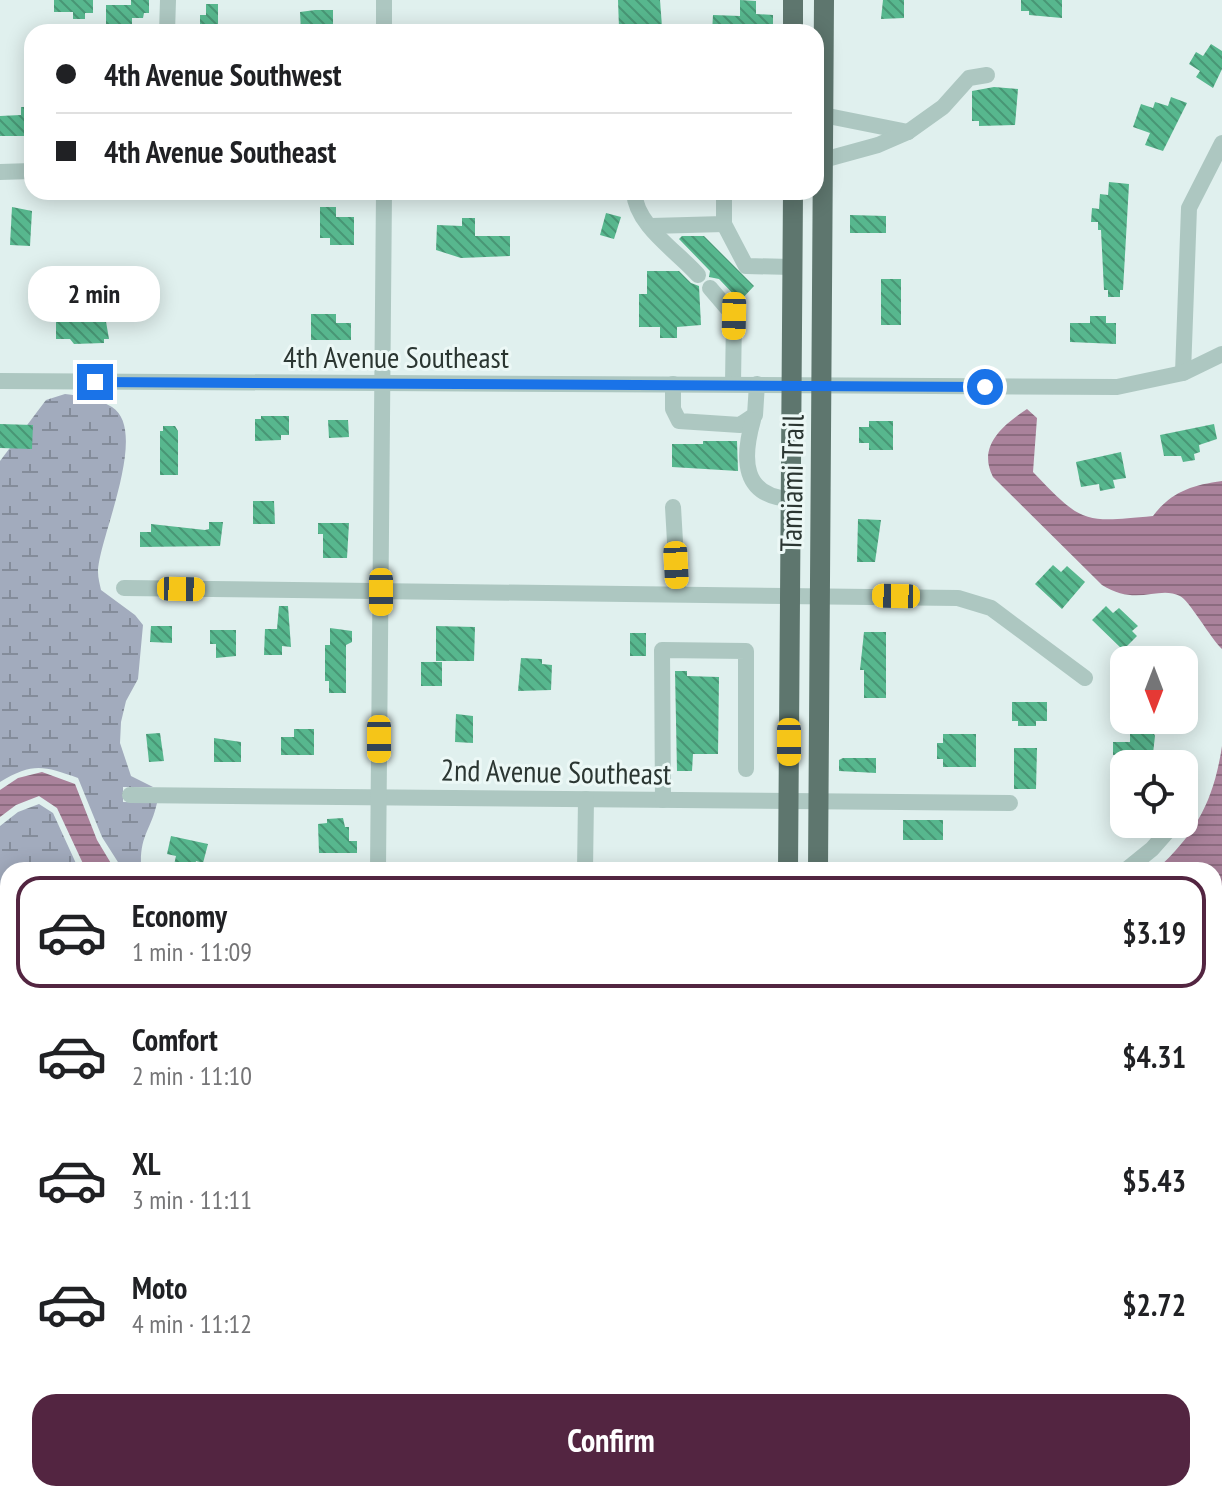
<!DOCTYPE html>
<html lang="en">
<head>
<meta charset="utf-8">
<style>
	body { margin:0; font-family:"PT Sans Narrow",sans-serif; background:#f6f6f6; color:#202124; height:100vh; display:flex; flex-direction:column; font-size:30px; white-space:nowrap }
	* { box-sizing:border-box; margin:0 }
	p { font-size:26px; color:#757577 }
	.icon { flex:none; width:44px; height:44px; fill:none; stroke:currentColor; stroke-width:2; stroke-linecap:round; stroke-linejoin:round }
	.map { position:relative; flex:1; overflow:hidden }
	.side { position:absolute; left:0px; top:862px; width:1222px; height:640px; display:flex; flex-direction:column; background:#fff; border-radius:24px 24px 0 0; box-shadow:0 4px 20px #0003 }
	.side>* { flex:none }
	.banner { position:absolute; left:24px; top:24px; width:800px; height:176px; border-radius:24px; box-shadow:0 4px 20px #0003; display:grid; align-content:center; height:176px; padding:0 32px; background:#fff }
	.needle { width:52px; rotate:180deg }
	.fabs { position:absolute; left:1110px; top:646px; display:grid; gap:16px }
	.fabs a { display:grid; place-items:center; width:88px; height:88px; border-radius:16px; background:#fff; box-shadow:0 4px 20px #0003; font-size:40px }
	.end { position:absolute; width:36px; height:36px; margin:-18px; border:10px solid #1a73e8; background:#fff; box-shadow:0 0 0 4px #fff }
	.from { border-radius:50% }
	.bubble { position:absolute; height:56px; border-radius:24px; background:#fff; box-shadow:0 4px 20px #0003; font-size:26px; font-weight:700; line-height:56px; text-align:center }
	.car { position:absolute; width:24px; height:48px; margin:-24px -12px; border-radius:10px; box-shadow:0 0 6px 2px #0007; background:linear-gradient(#f5c518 24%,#345 0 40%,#f5c518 0 76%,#345 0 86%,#f5c518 0) }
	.banner b { display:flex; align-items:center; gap:28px; height:76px; font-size:30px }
	.banner b+b { border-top:2px solid #e0e0e0 }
	.banner i { width:20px; height:20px; background:#202124 }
	ul { padding:14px 0 0; list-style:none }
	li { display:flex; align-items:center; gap:24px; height:112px; margin:0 16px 12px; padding:0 16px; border:4px solid transparent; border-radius:24px }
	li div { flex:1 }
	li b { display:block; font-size:30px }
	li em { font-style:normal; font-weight:700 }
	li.current { border-color:#532541 }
	li>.icon { width:72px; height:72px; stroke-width:1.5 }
	.primary-button { display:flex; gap:16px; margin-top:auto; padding:16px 32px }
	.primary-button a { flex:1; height:92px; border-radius:24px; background:#532541; color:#fff; font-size:32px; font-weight:700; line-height:92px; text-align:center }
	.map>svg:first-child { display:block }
	.wetland { fill:url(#wetland-marsh) }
	.water { fill:url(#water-rules) }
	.building { fill:url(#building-back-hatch) }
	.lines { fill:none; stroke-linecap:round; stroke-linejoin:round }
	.minor { stroke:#adc7c1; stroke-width:16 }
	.major { stroke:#5e766e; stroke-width:20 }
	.route { stroke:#1a73e8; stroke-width:10 }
	.labels { text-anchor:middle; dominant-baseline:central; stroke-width:6; stroke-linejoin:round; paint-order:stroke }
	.street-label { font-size:30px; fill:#2b3632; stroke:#ecf8f6 }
</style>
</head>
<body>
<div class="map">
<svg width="1222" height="1502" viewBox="0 0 1222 1502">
	<defs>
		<pattern id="wetland-marsh" width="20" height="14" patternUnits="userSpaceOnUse" patternTransform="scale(2)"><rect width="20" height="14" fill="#a2abbd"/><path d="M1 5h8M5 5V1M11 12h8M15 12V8" fill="none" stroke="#848c9a"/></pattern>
		<pattern id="water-rules" width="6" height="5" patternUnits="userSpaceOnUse" patternTransform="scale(2)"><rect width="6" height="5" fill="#aa829b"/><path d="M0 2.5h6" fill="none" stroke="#8b6b7f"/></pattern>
		<pattern id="building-back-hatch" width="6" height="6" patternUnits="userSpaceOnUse" patternTransform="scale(2)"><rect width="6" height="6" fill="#57b78e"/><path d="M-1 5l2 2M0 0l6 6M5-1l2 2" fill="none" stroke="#489675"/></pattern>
	</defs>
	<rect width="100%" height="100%" fill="#e0f0ee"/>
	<g class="wetland">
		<path d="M 65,394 C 81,396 99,399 112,407 C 150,431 98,540 98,572 C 98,578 100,585 101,590 L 135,615 L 143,625 L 138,679 L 126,701 L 121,722 L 120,743 L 131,776 L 153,787 L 123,787 L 123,802 L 157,803 C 151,830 140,835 141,865 L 152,870 L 123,870 L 102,837 L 78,778 C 44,766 33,762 0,782 L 0,461 L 46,400 Z"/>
		<path d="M 39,804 L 53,813 L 79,870 L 8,870 L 8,985 L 0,985 L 0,826 L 18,812 Z"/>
	</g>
	<g class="water">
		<path d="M 1027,409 L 1037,418 L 1033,472 C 1082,523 1082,523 1153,516 C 1171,492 1192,485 1222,481 L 1222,649 C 1211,639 1189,600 1180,596 C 1158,585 1137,607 1102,585 L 993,477 C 977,446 1003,425 1027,409 Z"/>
		<path d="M 1222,746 L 1222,886 L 1214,902 L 1214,870 L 1156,870 C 1197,833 1214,799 1222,746 Z"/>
		<path d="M 42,772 L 75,784 L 97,840 L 115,870 L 86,870 L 57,808 L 39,796 L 16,805 L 0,817 L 0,790 L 18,778 Z"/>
	</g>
	<g class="building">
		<path d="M 54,0 L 93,0 L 93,13 L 85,13 L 85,19 L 73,19 L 73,12 L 54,12 Z"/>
		<path d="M 131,0 L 149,0 L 149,13 L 144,13 L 143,18 L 132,18 L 132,32 L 109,32 L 109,26 L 106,26 L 106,5 L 131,5 Z"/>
		<path d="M 618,0 L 660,0 L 662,27 L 619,28 Z"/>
		<path d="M 740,0 L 756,1 L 756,14 L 773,15 L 773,28 L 754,27 L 754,32 L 712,32 L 713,15 L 740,16 Z"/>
		<path d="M 883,0 L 904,0 L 904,18 L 881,19 Z"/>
		<path d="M 1021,0 L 1062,0 L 1062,18 L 1029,15 L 1029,11 L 1021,11 Z"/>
		<path d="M 206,4 L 218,4 L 218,32 L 200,32 L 200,15 L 206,15 Z"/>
		<path d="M 315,10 L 333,10 L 333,32 L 301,32 L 300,12 Z"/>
		<path d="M 1211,44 L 1222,51 L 1222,69 L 1213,88 L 1196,77 L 1200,71 L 1189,64 L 1196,52 L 1203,56 Z"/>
		<path d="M 994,87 L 1018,89 L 1015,125 L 979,126 L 979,121 L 972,121 L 972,91 Z"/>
		<path d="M 1171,97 L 1187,103 L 1163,151 L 1145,145 L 1150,133 L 1133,127 L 1141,104 L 1153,108 L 1155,102 L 1168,106 Z"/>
		<path d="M 21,107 L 32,107 L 32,136 L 0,136 L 0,116 L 21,115 Z"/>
		<path d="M 1109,182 L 1129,184 L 1123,290 L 1120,290 L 1120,297 L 1108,297 L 1108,290 L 1104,290 L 1101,230 L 1098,230 L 1098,222 L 1091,222 L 1092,208 L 1099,209 L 1100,194 L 1108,195 Z"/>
		<path d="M 12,207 L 32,211 L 30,246 L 10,245 Z"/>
		<path d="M 320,207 L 336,207 L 336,217 L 354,217 L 354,245 L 330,245 L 330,238 L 320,238 Z"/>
		<path d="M 606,213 L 621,217 L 614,239 L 600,235 Z"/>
		<path d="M 850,215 L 886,216 L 886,233 L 850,233 Z"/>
		<path d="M 462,218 L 475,218 L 475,236 L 510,236 L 510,256 L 461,258 L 436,250 L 437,225 L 462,226 Z"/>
		<path d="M 682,236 L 704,236 L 754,286 L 740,301 L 719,279 L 709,277 L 710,271 L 679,239 Z"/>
		<path d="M 647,271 L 679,271 L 691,283 L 699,286 L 701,325 L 677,327 L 677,338 L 660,338 L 660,327 L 639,327 L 639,294 L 647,294 Z"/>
		<rect x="881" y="279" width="20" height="46"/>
		<path d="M 104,310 L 109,339 L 104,339 L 104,343 L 74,344 L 70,339 L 56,339 L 56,321 L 75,320 L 74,312 Z"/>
		<path d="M 311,314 L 336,314 L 336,323 L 351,323 L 351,340 L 311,340 Z"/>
		<path d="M 1090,316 L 1106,316 L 1106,323 L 1116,323 L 1116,344 L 1070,342 L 1070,323 L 1090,323 Z"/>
		<path d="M 261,416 L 289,416 L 289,435 L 281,435 L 281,440 L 255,441 L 255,419 L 261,419 Z"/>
		<path d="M 328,420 L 348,420 L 349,437 L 329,438 Z"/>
		<path d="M 869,421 L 893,421 L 893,450 L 869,450 L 869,443 L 859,443 L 859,427 L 869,427 Z"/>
		<path d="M 0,424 L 33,425 L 32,449 L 0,448 Z"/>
		<path d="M 1214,424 L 1217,439 L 1199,445 L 1200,452 L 1194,454 L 1195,460 L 1183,462 L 1181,456 L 1164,456 L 1160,435 Z"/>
		<path d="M 163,426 L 175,426 L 178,431 L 178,475 L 160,475 L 160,431 L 163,431 Z"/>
		<path d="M 703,441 L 737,441 L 738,471 L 672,467 L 672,444 L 703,444 Z"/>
		<path d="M 1121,452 L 1126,478 L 1113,480 L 1115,488 L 1100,491 L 1099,484 L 1081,487 L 1076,462 Z"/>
		<path d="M 253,501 L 274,501 L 275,524 L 253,524 Z"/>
		<path d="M 858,519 L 881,520 L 875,562 L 857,562 Z"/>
		<path d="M 209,522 L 223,522 L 220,546 L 140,547 L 140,532 L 151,532 L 151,524 L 205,530 L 209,529 Z"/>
		<path d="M 318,523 L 349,523 L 347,558 L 323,558 L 323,534 L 318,534 Z"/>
		<path d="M 1053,565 L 1061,572 L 1067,566 L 1085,582 L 1062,609 L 1035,584 Z"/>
		<path d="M 279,606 L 288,606 L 291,647 L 282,646 L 282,655 L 264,655 L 265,629 L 277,629 Z"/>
		<path d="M 1106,606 L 1113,613 L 1119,608 L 1138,626 L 1132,631 L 1137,636 L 1123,650 L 1092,620 Z"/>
		<path d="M 151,626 L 172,626 L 172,643 L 150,642 Z"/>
		<path d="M 436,626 L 475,627 L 474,661 L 436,661 Z"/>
		<path d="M 330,628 L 352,631 L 352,642 L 346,645 L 346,693 L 329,693 L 329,681 L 325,681 L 325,645 L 330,645 Z"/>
		<path d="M 210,630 L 236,630 L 236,656 L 216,658 L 216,644 L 210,644 Z"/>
		<path d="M 864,632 L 886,632 L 886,698 L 864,698 L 864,670 L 860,670 Z"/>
		<rect x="630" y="633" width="16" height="23"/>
		<path d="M 521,658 L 542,659 L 542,664 L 552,665 L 551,690 L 518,691 Z"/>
		<rect x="421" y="662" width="21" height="24"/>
		<path d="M 675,671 L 687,671 L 687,676 L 719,677 L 718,754 L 693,754 L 692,771 L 677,771 Z"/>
		<path d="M 1012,702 L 1047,702 L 1047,721 L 1036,721 L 1036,726 L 1018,726 L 1018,721 L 1012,721 Z"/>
		<path d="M 456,714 L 473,716 L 473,743 L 455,742 Z"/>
		<path d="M 1141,725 L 1144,729 L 1152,729 L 1155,736 L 1152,762 L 1126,764 L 1126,755 L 1113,755 L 1113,742 L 1130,742 L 1130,729 Z"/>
		<path d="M 294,729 L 314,729 L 314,755 L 281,755 L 281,737 L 294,737 Z"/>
		<path d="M 160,733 L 164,761 L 149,762 L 146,734 Z"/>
		<path d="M 943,734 L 976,734 L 976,767 L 943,767 L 943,759 L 937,759 L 937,743 L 943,743 Z"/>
		<path d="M 214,738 L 241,742 L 241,762 L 214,762 Z"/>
		<path d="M 1014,748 L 1037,748 L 1036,789 L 1014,789 Z"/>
		<path d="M 876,758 L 876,773 L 839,771 L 839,760 L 843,758 Z"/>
		<path d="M 343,818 L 345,827 L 349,827 L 349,841 L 357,841 L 357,853 L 319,853 L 318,824 L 327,823 L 327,819 Z"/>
		<rect x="903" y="820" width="40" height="20"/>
		<path d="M 171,836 L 208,844 L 203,863 L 196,861 L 194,870 L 174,865 L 176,856 L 167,854 Z"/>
	</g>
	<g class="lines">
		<g class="minor">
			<path d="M 384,0 L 384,32"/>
			<path d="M 167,32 L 168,0"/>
			<path d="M 823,115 L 908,132"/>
			<path d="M 816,162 L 878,145 L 908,132 L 943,107 L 969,78 L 987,75"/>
			<path d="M 0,172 L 32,171"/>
			<path d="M 634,192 C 636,226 677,251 698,275"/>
			<path d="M 724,224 L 746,266 L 792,267"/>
			<path d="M 651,226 L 724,224 L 724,192"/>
			<path d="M 710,288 L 734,316 L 733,384"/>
			<path d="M 1183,373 L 1189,208 L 1222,143"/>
			<path d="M 0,381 L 1117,387 L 1183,373 L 1222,354"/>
			<path d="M 673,384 L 673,409 L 679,421 L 740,425 L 755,415 L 757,384"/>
			<path d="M 753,420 C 742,459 742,496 790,499"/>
			<path d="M 673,507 L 678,594"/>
			<path d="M 124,588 L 958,598 L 991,608 L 1085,678"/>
			<path d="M 130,795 L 1010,803"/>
			<path d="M 663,800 L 662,650 L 746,651 L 746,769"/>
			<path d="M 1134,826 L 1135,824"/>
			<path d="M 378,870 L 384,192"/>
			<path d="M 585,870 L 586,799"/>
			<path d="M 1126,870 L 1152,849 L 1174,824"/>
			<path d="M 1214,1254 L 1222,1254"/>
			<path d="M 0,1454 L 8,1454"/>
			<path d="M 1214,1462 L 1222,1462"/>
			<path d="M 487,1494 L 487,1502"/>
			<path d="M 72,1502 L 72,1494"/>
			<path d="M 368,1502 L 368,1494"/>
			<path d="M 646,1502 L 646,1494"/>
			<path d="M 738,1502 L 739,1494"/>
			<path d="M 1031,1502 L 1031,1494"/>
		</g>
		<g class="major">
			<path d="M 793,32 L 793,0"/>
			<path d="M 788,870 L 793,192"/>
			<path d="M 818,870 L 824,0"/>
			<path d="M 775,1502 L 775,1494"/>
			<path d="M 805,1502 L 805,1494"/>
		</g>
	</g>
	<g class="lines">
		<path class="route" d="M 95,382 L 985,387"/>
	</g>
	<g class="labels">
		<g class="street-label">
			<text x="396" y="356">4th Avenue Southeast</text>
			<text transform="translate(791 483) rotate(-89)">Tamiami Trail</text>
			<text transform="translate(556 771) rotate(1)">2nd Avenue Southeast</text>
		</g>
	</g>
</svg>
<div class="fabs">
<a><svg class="needle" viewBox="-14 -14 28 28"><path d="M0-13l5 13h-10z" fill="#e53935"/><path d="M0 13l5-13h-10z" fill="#757577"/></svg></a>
<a><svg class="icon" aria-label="locate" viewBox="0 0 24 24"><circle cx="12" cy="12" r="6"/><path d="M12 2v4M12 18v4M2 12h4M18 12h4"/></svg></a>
</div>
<i class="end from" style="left:985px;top:387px"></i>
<i class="end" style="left:95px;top:382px"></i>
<div class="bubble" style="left:28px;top:266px;width:132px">2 min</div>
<i class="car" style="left:734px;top:316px;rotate:181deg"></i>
<i class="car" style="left:676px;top:565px;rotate:177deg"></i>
<i class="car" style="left:181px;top:589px;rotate:91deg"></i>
<i class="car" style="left:381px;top:592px;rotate:180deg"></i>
<i class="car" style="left:896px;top:596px;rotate:271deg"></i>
<i class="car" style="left:379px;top:739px;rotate:180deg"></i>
<i class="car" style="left:789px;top:742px;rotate:180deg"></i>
<div class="banner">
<b><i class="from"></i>4th Avenue Southwest</b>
<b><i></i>4th Avenue Southeast</b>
</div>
<section class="side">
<ul>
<li class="current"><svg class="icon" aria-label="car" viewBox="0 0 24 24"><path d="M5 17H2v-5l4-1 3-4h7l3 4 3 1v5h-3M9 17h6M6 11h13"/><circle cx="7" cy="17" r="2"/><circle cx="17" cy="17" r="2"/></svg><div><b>Economy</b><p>1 min · 11:09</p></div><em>$3.19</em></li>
<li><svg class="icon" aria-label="car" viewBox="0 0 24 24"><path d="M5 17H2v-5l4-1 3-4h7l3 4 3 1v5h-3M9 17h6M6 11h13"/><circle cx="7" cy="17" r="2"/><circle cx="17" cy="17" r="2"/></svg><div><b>Comfort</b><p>2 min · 11:10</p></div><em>$4.31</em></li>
<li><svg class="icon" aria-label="car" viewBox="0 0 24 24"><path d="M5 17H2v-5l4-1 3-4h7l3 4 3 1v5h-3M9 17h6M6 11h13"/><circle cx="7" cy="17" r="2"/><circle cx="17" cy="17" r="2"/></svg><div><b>XL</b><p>3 min · 11:11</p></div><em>$5.43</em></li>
<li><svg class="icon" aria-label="car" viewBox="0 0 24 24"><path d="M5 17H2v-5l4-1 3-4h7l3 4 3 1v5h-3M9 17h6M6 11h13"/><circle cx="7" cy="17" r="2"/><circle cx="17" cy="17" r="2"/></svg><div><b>Moto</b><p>4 min · 11:12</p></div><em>$2.72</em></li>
</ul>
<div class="primary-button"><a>Confirm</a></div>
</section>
</div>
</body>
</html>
